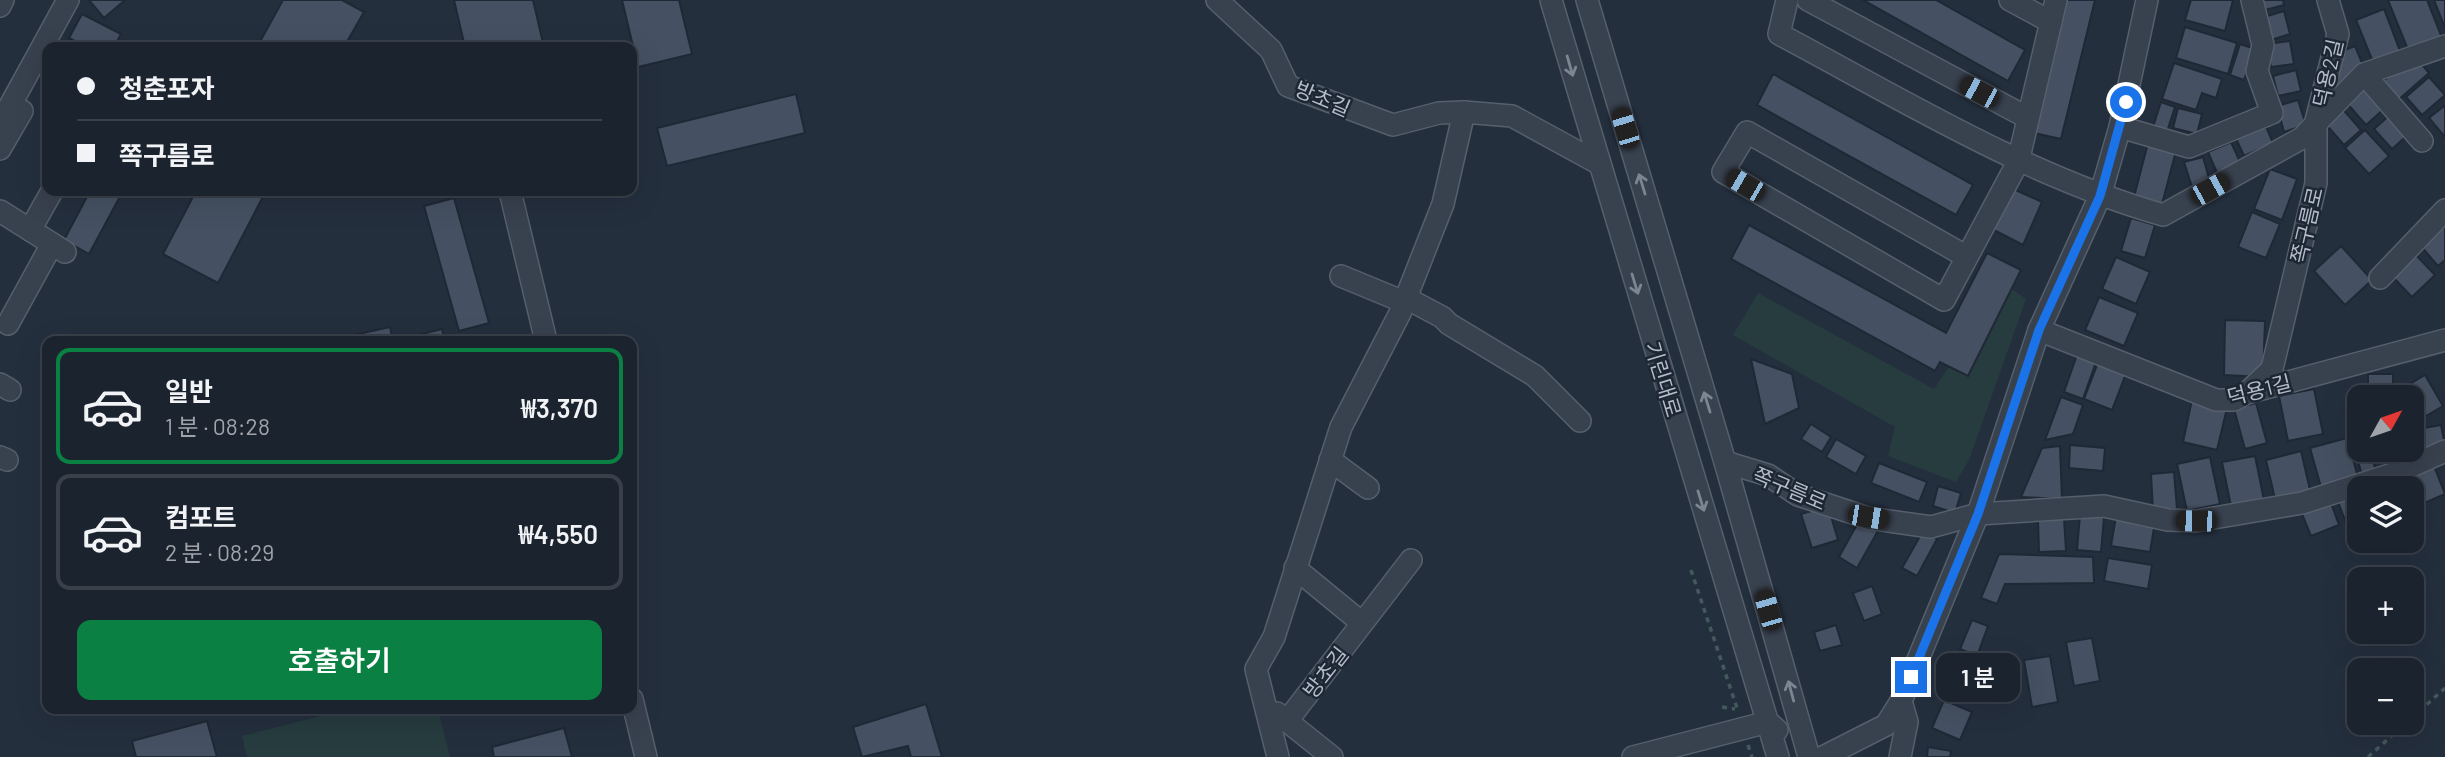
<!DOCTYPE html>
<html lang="ko">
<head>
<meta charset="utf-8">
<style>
	body { margin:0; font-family:Barlow,"Noto Sans KR",sans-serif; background:#242b36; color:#f1f3f6; height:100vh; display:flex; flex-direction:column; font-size:26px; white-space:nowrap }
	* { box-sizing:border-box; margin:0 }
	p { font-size:23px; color:#a0a4aa }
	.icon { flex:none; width:38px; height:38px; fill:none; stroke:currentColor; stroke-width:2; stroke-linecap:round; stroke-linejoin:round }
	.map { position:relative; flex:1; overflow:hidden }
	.panel { position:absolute; left:42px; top:336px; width:595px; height:378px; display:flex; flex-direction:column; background:#1b232e; border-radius:14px; box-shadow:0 7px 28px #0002,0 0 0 2px #39404a }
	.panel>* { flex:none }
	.banner { position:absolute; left:42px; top:42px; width:595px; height:154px; border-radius:14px; box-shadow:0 7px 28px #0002,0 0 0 2px #39404a; display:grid; align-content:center; height:154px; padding:0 35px; background:#1b232e }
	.needle { width:46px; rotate:50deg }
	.fabs { position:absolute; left:2347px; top:385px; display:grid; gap:14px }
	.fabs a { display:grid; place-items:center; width:77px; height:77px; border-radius:14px; background:#1b232e; box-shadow:0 7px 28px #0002,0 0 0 2px #39404a; font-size:35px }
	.end { position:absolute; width:32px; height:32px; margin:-16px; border:9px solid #1a73e8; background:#fff; box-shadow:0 0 0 4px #fff }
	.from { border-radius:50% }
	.bubble { position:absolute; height:49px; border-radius:14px; background:#1b232e; box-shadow:0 7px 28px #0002,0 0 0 2px #39404a; font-size:23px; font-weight:600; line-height:49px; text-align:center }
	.car { position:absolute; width:21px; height:42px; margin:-21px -10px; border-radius:9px; box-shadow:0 0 5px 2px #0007; background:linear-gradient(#222 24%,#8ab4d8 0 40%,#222 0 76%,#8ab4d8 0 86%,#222 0) }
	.banner b { display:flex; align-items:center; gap:24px; height:66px; font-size:26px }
	.banner b+b { border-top:2px solid #39404a }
	.banner i { width:18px; height:18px; background:#f1f3f6 }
	ul { padding:12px 0 0; list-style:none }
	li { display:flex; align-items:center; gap:21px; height:116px; margin:0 14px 10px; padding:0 21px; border:4px solid #39404a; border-radius:14px }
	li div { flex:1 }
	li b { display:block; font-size:26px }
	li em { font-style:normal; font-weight:600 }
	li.on { border-color:#0b8043 }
	li>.icon { width:63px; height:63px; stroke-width:1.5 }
	.action { display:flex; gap:14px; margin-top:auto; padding:14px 35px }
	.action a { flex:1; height:80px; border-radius:14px; background:#0b8043; color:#fff; font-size:28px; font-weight:600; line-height:80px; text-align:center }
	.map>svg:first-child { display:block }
	.green { fill:#263c3f }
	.building { fill:#455162; stroke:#1f2835; stroke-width:2 }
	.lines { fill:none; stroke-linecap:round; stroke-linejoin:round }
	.minor-casing { stroke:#565f6c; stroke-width:24 }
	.path { stroke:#44595c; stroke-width:3.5; stroke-dasharray:5 5; stroke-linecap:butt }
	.minor { stroke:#38414e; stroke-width:21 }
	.oneway { stroke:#7c8592 }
	.route { stroke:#1a73e8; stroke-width:9 }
	.labels { text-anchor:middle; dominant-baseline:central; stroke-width:5; stroke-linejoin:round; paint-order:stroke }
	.street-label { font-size:21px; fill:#b4bcc9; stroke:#1d2633 }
</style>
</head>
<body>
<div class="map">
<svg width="2445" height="757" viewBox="0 0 2445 757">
	<rect width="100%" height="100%" fill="#242f3e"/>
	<g class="green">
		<path d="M 2012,289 L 2026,299 L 1969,460 L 1956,482 L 1888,456 L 1895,427 L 1733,335 L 1758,293 L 1934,389 L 1954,360 L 1971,369 Z"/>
		<path d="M 348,709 L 438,709 L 450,757 L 247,757 L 242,736 Z"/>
	</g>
	<g class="building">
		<path d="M 89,0 L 125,0 L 104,18 Z"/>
		<path d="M 283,0 L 342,0 L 364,12 L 344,47 L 257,47 Z"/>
		<path d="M 454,0 L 533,0 L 544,47 L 465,47 Z"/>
		<path d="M 622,0 L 679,0 L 692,54 L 638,67 Z"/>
		<path d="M 1863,0 L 1936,0 L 2025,50 L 2008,81 Z"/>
		<path d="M 2065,0 L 2095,0 L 2061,139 L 2034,133 Z"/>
		<path d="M 2191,0 L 2233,0 L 2225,31 L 2185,20 Z"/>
		<path d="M 2263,0 L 2283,0 L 2284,5 L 2265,10 Z"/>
		<path d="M 2388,0 L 2427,0 L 2442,38 L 2409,52 Z"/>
		<path d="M 2434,0 L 2445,0 L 2445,28 Z"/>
		<path d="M 2384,9 L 2400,51 L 2373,62 L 2356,20 Z"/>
		<path d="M 2284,11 L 2290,34 L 2268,41 L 2261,18 Z"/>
		<path d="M 82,14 L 121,34 L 114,47 L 86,47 L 69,38 Z"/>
		<path d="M 2185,27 L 2237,43 L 2228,74 L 2176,58 Z"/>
		<path d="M 2290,41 L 2294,64 L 2271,67 L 2267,44 Z"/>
		<path d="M 2240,44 L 2255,49 L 2244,80 L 2230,75 Z"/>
		<path d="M 2355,46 L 2364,68 L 2333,97 L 2327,90 L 2345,50 Z"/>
		<path d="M 2419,61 L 2429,73 L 2397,101 L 2381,83 L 2397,69 Z"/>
		<path d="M 2174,63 L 2222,79 L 2216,98 L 2202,93 L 2196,110 L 2162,99 Z"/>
		<path d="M 2296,70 L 2301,91 L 2278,96 L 2273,76 Z"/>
		<path d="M 1773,74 L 1973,185 L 1956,215 L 1757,105 Z"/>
		<path d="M 2429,77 L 2445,95 L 2422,115 L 2406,97 Z"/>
		<path d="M 2364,84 L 2385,108 L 2366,125 L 2345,101 Z"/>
		<path d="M 796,94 L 805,133 L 667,166 L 657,128 Z"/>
		<path d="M 2298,100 L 2306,125 L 2284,132 L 2277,106 Z"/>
		<path d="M 2161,102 L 2175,107 L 2166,135 L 2152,130 Z"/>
		<path d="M 2340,106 L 2361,130 L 2344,145 L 2323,121 Z"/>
		<path d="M 2444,106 L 2445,107 L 2445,137 L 2429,118 Z"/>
		<path d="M 2178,108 L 2202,114 L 2197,134 L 2173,128 Z"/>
		<path d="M 2392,113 L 2410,133 L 2392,149 L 2374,129 Z"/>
		<path d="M 2264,122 L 2273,143 L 2244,156 L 2234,134 Z"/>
		<path d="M 2365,130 L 2389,156 L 2369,174 L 2345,148 Z"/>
		<path d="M 2231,142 L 2241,164 L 2218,175 L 2208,152 Z"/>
		<path d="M 2148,143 L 2176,151 L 2162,204 L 2134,197 Z"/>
		<path d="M 2203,157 L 2210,182 L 2192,187 L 2184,162 Z"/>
		<path d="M 2270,169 L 2297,179 L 2282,220 L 2254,209 Z"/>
		<path d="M 2009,187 L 2042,202 L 2023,245 L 1992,229 Z"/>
		<path d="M 90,191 L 123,191 L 89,254 L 64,240 Z"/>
		<path d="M 196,191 L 266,191 L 218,283 L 163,254 Z"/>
		<path d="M 454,198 L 489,323 L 459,331 L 424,206 Z"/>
		<path d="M 2252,212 L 2280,224 L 2266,258 L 2238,247 Z"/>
		<path d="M 2131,218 L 2155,225 L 2145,258 L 2121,251 Z"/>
		<path d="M 2445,223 L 2445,260 L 2438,266 L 2420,245 Z"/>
		<path d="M 1749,225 L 1946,333 L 1987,253 L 2021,270 L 1968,376 L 1940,362 L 1935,371 L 1731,259 Z"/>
		<path d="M 2341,246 L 2372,280 L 2345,305 L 2314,271 Z"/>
		<path d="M 2412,251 L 2435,275 L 2412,297 L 2389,273 Z"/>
		<path d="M 2116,257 L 2150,272 L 2136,304 L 2102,289 Z"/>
		<path d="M 2099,297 L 2138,313 L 2124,346 L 2085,330 Z"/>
		<path d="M 2225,320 L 2265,321 L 2263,377 L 2224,375 Z"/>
		<path d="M 390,327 L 393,341 L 327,341 Z"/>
		<path d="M 442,329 L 445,341 L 416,341 L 414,336 Z"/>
		<path d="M 2078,352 L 2097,359 L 2083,399 L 2064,392 Z"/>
		<path d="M 1751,359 L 1792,374 L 1799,408 L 1765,424 Z"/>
		<path d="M 2099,360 L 2127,371 L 2112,410 L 2084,399 Z"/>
		<rect x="2368" y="374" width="25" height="23"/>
		<path d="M 2425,375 L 2443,406 L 2426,416 L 2408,385 Z"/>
		<path d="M 2314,389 L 2323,434 L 2288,441 L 2279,396 Z"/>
		<path d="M 2061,397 L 2083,405 L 2073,434 L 2045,440 Z"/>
		<path d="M 2192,400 L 2227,408 L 2217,450 L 2183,442 Z"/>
		<path d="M 2256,403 L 2267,443 L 2245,449 L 2234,409 Z"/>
		<path d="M 1811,424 L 1831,437 L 1822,452 L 1801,439 Z"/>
		<path d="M 2441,425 L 2445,446 L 2415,451 L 2412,430 Z"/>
		<path d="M 2359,436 L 2359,450 L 2370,450 L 2376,471 L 2362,475 L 2351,438 Z"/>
		<path d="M 2347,438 L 2358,477 L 2321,487 L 2310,448 Z"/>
		<path d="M 1836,439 L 1866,456 L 1856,474 L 1826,457 Z"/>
		<path d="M 2070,445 L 2105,448 L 2103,471 L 2069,468 Z"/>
		<path d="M 2060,446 L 2062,499 L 2021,497 L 2042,448 Z"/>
		<path d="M 2373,450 L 2402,450 L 2375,456 Z"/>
		<path d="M 2301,451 L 2310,490 L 2275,499 L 2266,460 Z"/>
		<path d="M 2255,456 L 2264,500 L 2231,506 L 2222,462 Z"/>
		<path d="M 2210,457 L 2220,504 L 2187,511 L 2177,464 Z"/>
		<path d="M 1879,463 L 1927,482 L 1919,502 L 1871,483 Z"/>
		<path d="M 2434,466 L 2445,494 L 2420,505 L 2409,477 Z"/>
		<path d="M 2174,472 L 2177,509 L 2153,511 L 2151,474 Z"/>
		<path d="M 1938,486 L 1961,493 L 1955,513 L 1933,506 Z"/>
		<path d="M 2359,495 L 2359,524 L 2348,528 L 2338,502 Z"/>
		<path d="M 2331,503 L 2339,525 L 2311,536 L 2302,514 Z"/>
		<path d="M 1828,506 L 1838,540 L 1812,548 L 1801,514 Z"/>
		<path d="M 2080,515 L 2104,517 L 2101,552 L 2077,550 Z"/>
		<path d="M 2116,516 L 2155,522 L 2150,552 L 2111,546 Z"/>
		<path d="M 2064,518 L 2066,551 L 2039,552 L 2038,519 Z"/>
		<path d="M 1860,519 L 1879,529 L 1857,568 L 1839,557 Z"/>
		<path d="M 1923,531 L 1937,539 L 1917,576 L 1902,568 Z"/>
		<path d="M 1999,554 L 2093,557 L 2094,583 L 2005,584 L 1997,604 L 1981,598 Z"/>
		<path d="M 2108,558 L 2152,565 L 2148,589 L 2104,581 Z"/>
		<path d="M 1872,586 L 1882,614 L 1864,621 L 1853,593 Z"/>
		<path d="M 1972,620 L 1988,626 L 1977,656 L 1960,649 Z"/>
		<path d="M 1836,625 L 1842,645 L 1820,651 L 1814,632 Z"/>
		<path d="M 2092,638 L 2100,681 L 2074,686 L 2066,642 Z"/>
		<path d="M 2050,656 L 2058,702 L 2032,707 L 2024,660 Z"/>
		<path d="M 1944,700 L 1972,712 L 1960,740 L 1932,728 Z"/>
		<path d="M 926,704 L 942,757 L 911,757 L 908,746 L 862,757 L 853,727 Z"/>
		<path d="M 207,721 L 217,757 L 136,757 L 132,741 Z"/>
		<path d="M 564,728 L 572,757 L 494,757 L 492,747 Z"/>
		<path d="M 1928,747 L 1951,751 L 1950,757 L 1927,757 Z"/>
	</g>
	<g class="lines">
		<defs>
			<g id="minor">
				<path d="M 1217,0 L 1271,50 L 1288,86 L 1393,125 L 1439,113 L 1464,112"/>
				<path d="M 1551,0 L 1778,757"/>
				<path d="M 1587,0 L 1725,462 L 1809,757"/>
				<path d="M 1787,0 L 1779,34 C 1905,101 2025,175 2163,215 L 2302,138 L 2364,74 L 2445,46"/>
				<path d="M 1808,0 L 2028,118"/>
				<path d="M 2010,0 L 2051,22"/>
				<path d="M 0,6 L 3,0"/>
				<path d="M 2364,74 L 2422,141"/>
				<path d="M 0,124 L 68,0"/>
				<path d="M 2120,127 L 2189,147 L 2272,113 L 2257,71 L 2263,45 L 2252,0"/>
				<path d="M 0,149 L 22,111"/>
				<path d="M 510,191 L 546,341"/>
				<path d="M 0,211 L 65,252"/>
				<path d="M 30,230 L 52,191"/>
				<path d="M 1967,257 L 1747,132 L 1723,172 L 1944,300 L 2018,162 L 2056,0"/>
				<path d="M 1341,276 L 1404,302"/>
				<path d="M 2380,278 L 2445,210"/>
				<path d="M 1406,298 L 1442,317 L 1449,324 L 1535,376 L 1580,421"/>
				<path d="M 8,324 L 52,244"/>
				<path d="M 2039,330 L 2216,400 L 2234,400 L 2247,393 L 2445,340"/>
				<path d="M 0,384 L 10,390"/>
				<path d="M 2248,392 L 2272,369 L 2316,183 L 2316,121 L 2338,34 L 2328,0"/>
				<path d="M 0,457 L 7,460"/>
				<path d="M 1330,460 L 1368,488"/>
				<path d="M 1725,462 L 1768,475 L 1798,495 L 1868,518 L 1931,527 L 1978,514 L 2104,506 L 2168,520 L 2196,521 L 2302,503 L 2396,473 L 2445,451"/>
				<path d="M 1295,568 L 1362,623"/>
				<path d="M 632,699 L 646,757"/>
				<path d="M 1277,713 L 1332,757"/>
				<path d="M 1287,721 L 1411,560"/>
				<path d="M 1278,757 L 1256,669 L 1274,637 L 1341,427 L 1400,313 L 1443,204 L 1464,112 L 1512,116 L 1598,163"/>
				<path d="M 1633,757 L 1768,722 L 1777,730"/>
				<path d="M 1823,757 L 1886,725 L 1901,701 L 1978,514 L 2039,330 L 2100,196 L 2120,127 L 2147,0"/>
				<path d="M 1900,757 L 1907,722 L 1901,701"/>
			</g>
		</defs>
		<use href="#minor" class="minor-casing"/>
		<g class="path">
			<path d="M 1691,570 L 1738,711"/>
			<path d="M 1722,707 L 1735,709"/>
			<path d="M 2412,718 L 2445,688"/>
			<path d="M 1748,745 L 1752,757"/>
			<path d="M 2368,757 L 2406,723"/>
		</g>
		<use href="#minor" class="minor"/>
	</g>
	<defs><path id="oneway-shaft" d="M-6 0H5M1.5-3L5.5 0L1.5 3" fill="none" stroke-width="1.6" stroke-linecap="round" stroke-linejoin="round" transform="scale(1.75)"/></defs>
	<g class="oneway">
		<use href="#oneway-shaft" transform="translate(1570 66) rotate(74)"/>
		<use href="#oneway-shaft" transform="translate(1642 184) rotate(-107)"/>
		<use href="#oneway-shaft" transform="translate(1635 284) rotate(73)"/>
		<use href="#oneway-shaft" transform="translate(1707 402) rotate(-107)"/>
		<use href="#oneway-shaft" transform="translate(1701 501) rotate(73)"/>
		<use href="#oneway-shaft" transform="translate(1791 691) rotate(-105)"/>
	</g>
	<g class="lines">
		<path class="route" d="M 1911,677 L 1978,514 L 2039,330 L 2100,196 L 2126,102"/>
	</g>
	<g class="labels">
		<g class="street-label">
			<text transform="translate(2327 73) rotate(-77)">덕용2길</text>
			<text transform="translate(1323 98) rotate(23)">방초길</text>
			<text transform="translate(2306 225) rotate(-77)">쪽구름로</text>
			<text transform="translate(1664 379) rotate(73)">기린대로</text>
			<text transform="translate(2259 389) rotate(-14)">덕용1길</text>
			<text transform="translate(1790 488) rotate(23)">쪽구름로</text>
			<text transform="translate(1325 672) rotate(-52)">방초길</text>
		</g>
	</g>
</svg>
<div class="fabs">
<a><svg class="needle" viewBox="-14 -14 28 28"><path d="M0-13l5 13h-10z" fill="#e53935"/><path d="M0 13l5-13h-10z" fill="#a0a4aa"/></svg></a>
<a><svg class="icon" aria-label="layers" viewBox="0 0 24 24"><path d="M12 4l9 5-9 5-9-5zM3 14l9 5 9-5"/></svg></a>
<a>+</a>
<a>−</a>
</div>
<i class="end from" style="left:2126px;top:102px"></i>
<i class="end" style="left:1911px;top:677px"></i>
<div class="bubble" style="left:1936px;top:653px;width:84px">1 분</div>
<i class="car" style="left:1979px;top:92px;rotate:298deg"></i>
<i class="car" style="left:1625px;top:128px;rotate:343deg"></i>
<i class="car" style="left:1745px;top:185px;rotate:300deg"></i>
<i class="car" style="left:2210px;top:189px;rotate:61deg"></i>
<i class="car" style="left:1868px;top:517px;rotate:99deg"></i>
<i class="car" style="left:2196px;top:521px;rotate:271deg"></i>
<i class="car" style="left:1768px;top:610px;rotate:344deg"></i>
<div class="banner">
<b><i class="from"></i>청춘포자</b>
<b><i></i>쪽구름로</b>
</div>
<section class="panel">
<ul>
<li class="on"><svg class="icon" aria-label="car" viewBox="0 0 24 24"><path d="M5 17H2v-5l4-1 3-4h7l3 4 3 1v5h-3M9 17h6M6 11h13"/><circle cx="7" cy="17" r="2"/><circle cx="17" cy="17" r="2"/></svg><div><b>일반</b><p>1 분 · 08:28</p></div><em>₩3,370</em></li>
<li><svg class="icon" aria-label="car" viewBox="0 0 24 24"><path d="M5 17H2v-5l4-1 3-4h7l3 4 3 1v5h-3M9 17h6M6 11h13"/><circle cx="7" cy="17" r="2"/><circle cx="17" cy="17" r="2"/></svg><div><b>컴포트</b><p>2 분 · 08:29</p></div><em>₩4,550</em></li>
</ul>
<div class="action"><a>호출하기</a></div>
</section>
</div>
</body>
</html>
